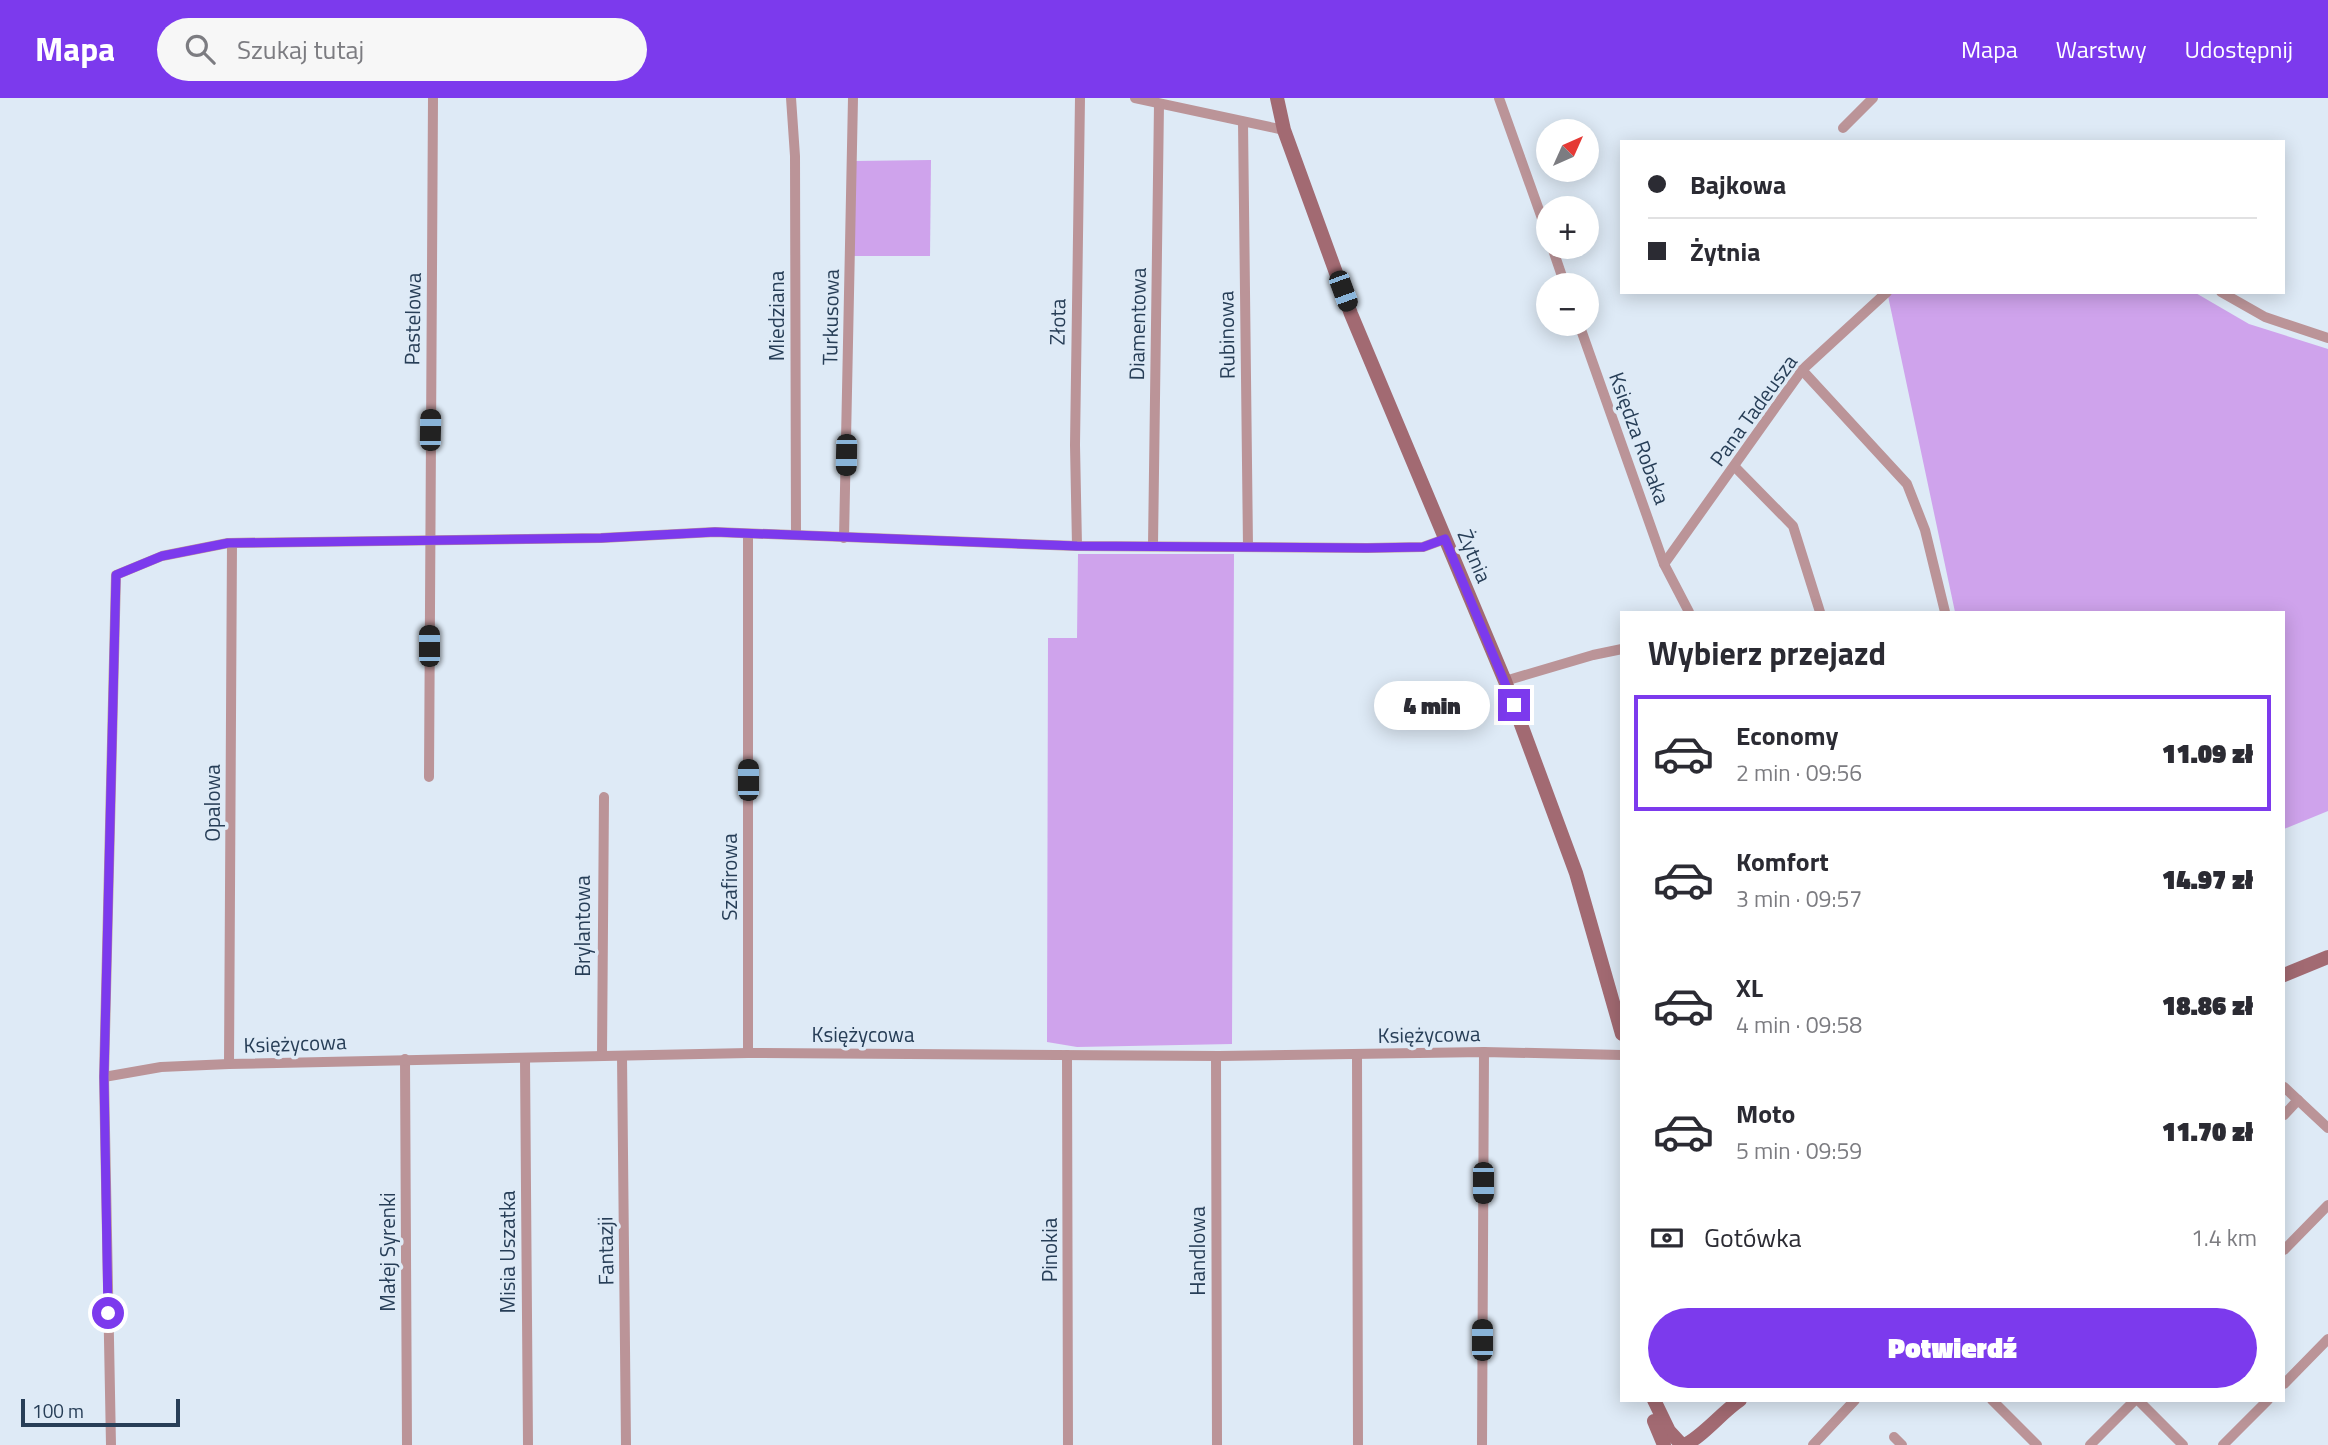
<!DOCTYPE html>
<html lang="pl">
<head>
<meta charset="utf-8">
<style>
	body { margin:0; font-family:"Titillium Web",sans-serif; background:#f7f7f7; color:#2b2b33; height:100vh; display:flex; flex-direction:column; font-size:26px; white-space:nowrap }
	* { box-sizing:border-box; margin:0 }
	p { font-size:23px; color:#7c7c81 }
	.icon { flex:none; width:38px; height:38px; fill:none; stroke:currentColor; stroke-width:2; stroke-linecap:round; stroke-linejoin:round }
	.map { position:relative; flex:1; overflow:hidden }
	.side { position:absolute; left:1620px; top:513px; width:665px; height:791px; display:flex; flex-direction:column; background:#fff; border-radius:0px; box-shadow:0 4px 18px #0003 }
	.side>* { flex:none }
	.banner { position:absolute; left:1620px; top:42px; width:665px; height:154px; border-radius:0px; box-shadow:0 4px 18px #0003; display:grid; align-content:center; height:154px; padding:0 28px; background:#fff }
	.needle { width:46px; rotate:45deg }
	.buttons { position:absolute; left:1536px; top:21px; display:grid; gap:14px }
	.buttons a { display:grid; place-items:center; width:63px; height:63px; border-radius:50%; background:#fff; box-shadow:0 4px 18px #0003; font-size:35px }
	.scale { position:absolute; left:21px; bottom:18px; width:159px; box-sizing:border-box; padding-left:7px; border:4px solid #273e57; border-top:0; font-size:19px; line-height:24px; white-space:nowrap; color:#273e57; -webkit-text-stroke:5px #deeaf6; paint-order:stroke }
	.end { position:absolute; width:32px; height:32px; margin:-16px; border:9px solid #7c3aed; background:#fff; box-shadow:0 0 0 4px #fff }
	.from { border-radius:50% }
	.bubble { position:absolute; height:49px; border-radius:24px; background:#fff; box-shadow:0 4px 18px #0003; font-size:23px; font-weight:800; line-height:49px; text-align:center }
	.car { position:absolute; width:21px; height:42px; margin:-21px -10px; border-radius:9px; box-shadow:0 0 5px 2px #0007; background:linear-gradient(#222 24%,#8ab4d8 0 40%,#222 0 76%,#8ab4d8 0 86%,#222 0) }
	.banner b { display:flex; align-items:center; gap:24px; height:66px; font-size:26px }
	.banner b+b { border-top:2px solid #e1e1e2 }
	.banner i { width:18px; height:18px; background:#2b2b33 }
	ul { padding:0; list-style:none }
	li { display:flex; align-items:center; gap:21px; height:116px; margin:0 14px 10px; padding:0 14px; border:4px solid transparent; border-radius:0px }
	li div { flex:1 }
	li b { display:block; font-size:26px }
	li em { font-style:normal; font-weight:800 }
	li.active { border-color:#7c3aed }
	li>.icon { width:63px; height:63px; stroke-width:1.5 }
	h2 { padding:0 28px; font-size:32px; line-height:84px }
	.pay { display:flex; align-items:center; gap:18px; height:77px; padding:0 28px; font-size:26px }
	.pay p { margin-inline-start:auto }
	.action { display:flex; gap:14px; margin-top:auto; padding:14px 28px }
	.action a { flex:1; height:80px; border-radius:42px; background:#7c3aed; color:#fff; font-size:28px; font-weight:800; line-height:80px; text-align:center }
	header { display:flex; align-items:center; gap:42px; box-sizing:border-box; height:98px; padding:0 35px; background:#7c3aed; color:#fff }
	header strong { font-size:33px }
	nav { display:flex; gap:38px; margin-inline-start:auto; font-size:24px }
	.search { width:490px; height:63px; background:#f7f7f7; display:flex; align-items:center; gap:18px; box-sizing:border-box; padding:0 24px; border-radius:38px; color:#7c7c81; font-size:26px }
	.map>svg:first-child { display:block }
	.green { fill:#cfa3ec }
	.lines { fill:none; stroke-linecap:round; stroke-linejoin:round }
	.street { stroke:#bb9498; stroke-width:10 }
	.secondary { stroke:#a26a72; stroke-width:14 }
	.route { stroke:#7c3aed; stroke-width:9 }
	.labels { text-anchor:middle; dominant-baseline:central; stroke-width:7; stroke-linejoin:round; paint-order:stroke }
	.street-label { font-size:21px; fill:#273e57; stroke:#deeaf6 }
</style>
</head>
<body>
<header>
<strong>Mapa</strong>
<div class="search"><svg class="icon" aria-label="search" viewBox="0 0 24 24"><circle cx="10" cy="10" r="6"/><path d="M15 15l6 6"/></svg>Szukaj tutaj</div>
<nav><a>Mapa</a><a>Warstwy</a><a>Udostępnij</a></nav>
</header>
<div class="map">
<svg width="2328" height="1347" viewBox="0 0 2328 1347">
	<rect width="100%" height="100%" fill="#deeaf6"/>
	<g class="green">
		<path d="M 931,62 L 930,158 L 854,158 L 855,63 Z"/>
		<path d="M 1894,194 L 2194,194 L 2249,226 L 2328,251 L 2328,713 L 2284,731 L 2284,514 L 1955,514 L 1888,198 Z"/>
		<path d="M 1078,456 L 1234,456 L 1232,946 L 1077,949 L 1047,944 L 1048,540 L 1077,540 Z"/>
	</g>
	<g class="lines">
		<g class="street">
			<path d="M 791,0 L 795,58 L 796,437"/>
			<path d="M 1135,0 L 1284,32"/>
			<path d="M 1499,0 L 1549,140"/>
			<path d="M 1243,24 L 1248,449"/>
			<path d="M 1843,30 L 1873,0"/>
			<path d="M 1552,149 L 1565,187"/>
			<path d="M 2221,194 L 2265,219 L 2328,240"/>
			<path d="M 1579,226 L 1664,466 L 1689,514"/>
			<path d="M 1802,272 L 1907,386 L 1925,432 L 1945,514"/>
			<path d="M 1735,369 L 1793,428 L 1820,514"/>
			<path d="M 844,440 L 853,0"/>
			<path d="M 1153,447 L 1159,6"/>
			<path d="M 1077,448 L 1075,347 L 1080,0"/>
			<path d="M 1664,466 L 1802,272 L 1887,194"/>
			<path d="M 1505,583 L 1593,557 L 1622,551"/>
			<path d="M 429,679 L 433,0"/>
			<path d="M 748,955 L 748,436"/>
			<path d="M 602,957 L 604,699"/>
			<path d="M 1067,957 L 1068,1347"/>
			<path d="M 1357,957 L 1358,1347"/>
			<path d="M 622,958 L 626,1347"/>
			<path d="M 1216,958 L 1217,1347"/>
			<path d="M 405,961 L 407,1347"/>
			<path d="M 525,961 L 528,1347"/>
			<path d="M 229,966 L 232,445"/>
			<path d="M 104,979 L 161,969 L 229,966 L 748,955 L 1219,958 L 1484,954 L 1622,957"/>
			<path d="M 2284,989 L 2328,1030"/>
			<path d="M 2284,1017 L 2298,1002"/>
			<path d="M 2284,1152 L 2328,1107"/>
			<path d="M 2284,1286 L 2328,1241"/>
			<path d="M 1992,1302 L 2037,1347"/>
			<path d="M 2138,1302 L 2183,1347"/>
			<path d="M 1894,1339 L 1902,1347"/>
			<path d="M 111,1347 L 104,979 L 116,477 L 162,458 L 228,445 L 601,440 L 715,434 L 1077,448 L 1367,450 L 1423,449 L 1445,441"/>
			<path d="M 1482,1347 L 1484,954"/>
			<path d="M 1813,1347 L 1855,1302"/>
			<path d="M 2090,1347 L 2135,1302"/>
			<path d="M 2223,1347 L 2268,1302"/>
		</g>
		<g class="secondary">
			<path d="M 1277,0 L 1284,32 L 1351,216 L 1505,583 L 1576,775 L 1622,936"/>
			<path d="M 2284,877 L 2328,859"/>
			<path d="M 1654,1302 L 1669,1333 L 1681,1346"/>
			<path d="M 1654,1323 L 1664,1347"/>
			<path d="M 1684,1347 C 1701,1340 1722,1314 1740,1302"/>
		</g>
	</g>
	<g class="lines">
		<path class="route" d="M 108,1215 L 104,979 L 116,477 L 162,458 L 228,445 L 601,440 L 715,434 L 1077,448 L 1367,450 L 1423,449 L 1445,441 L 1514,607"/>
	</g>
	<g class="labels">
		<g class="street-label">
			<text transform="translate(776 218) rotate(-90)">Miedziana</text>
			<text transform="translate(830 219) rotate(-89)">Turkusowa</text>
			<text transform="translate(412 221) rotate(-89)">Pastelowa</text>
			<text transform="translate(1057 224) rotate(-89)">Złota</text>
			<text transform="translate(1137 226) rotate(-89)">Diamentowa</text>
			<text transform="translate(1226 237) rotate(-91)">Rubinowa</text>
			<text transform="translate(1753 312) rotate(-54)">Pana Tadeusza</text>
			<text transform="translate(1640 340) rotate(70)">Księdza Robaka</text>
			<text transform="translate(1475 458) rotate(67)">Żytnia</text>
			<text transform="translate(212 705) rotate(-90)">Opalowa</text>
			<text transform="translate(729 779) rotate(-90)">Szafirowa</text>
			<text transform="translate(582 828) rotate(-90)">Brylantowa</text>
			<text x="863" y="936">Księżycowa</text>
			<text transform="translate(1429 936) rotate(-1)">Księżycowa</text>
			<text transform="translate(295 945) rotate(-2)">Księżycowa</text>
			<text transform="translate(1049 1152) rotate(-90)">Pinokia</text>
			<text transform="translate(605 1153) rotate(-91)">Fantazji</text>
			<text transform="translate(1197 1153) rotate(-90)">Handlowa</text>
			<text transform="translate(387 1154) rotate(-90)">Małej Syrenki</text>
			<text transform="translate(507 1154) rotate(-90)">Misia Uszatka</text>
		</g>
	</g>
</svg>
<div class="buttons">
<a><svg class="needle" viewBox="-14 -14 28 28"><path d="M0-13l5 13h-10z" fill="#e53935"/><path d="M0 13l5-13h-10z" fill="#7c7c81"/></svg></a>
<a>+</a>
<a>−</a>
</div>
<div class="scale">100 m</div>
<i class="end from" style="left:108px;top:1215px"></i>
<i class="end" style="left:1514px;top:607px"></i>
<div class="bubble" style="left:1374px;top:583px;width:116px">4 min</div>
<i class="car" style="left:1343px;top:193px;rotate:160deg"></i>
<i class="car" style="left:430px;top:332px;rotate:1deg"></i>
<i class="car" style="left:846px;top:357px;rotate:181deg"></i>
<i class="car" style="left:429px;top:548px;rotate:0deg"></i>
<i class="car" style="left:748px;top:682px;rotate:0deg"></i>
<i class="car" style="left:1483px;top:1085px;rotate:180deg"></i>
<i class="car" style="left:1482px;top:1242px;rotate:0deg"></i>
<div class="banner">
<b><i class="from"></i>Bajkowa</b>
<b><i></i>Żytnia</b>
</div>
<section class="side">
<h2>Wybierz przejazd</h2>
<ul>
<li class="active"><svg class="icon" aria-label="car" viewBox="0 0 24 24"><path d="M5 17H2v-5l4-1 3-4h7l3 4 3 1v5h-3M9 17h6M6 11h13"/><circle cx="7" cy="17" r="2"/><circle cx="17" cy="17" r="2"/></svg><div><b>Economy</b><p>2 min · 09:56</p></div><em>11.09 zł</em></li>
<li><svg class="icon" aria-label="car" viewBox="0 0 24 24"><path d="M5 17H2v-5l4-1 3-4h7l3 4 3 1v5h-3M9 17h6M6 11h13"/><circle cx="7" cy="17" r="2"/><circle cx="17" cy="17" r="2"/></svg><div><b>Komfort</b><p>3 min · 09:57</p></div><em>14.97 zł</em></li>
<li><svg class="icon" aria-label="car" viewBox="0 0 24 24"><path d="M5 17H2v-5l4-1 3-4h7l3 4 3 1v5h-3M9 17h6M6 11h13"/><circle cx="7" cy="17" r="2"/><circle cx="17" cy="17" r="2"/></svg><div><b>XL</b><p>4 min · 09:58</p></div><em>18.86 zł</em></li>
<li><svg class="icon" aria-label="car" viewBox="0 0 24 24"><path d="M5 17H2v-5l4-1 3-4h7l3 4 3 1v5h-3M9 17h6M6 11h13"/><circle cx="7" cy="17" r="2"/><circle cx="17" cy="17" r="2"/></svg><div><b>Moto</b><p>5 min · 09:59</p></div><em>11.70 zł</em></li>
</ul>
<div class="pay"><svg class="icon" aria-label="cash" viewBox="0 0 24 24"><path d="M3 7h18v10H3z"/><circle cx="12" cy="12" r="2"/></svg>Gotówka<p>1.4 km</p></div>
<div class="action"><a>Potwierdź</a></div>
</section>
</div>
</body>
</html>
